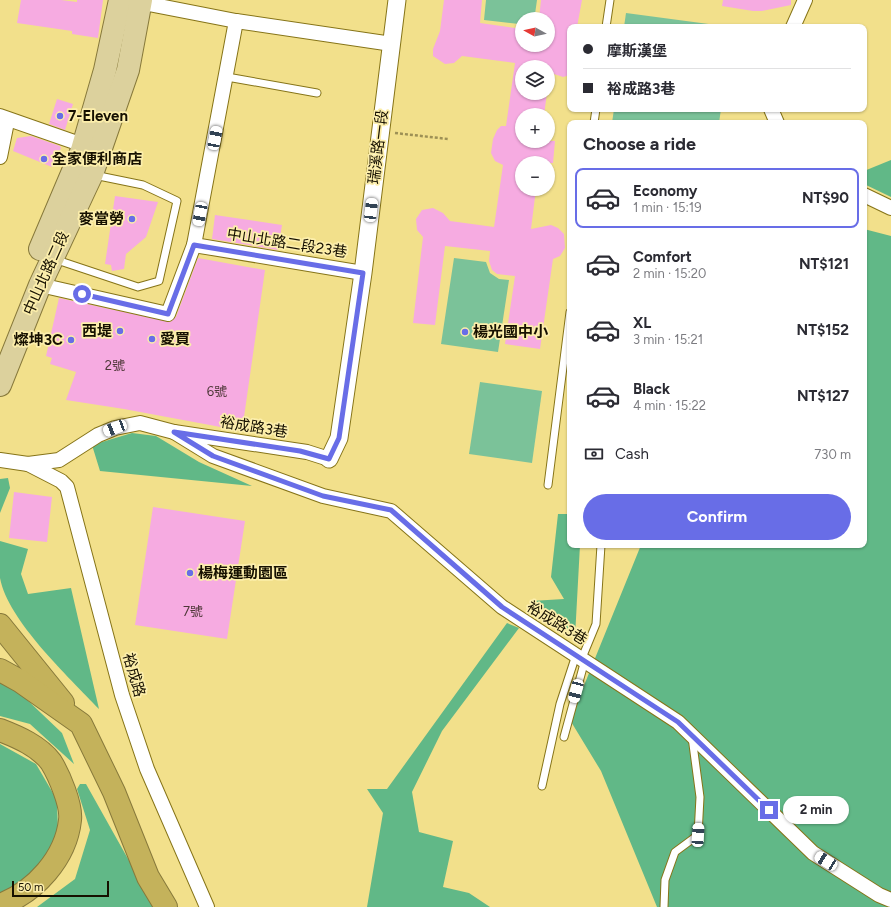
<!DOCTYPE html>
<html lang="en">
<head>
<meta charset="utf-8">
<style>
	body { margin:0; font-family:Figtree,"Noto Sans TC",sans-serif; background:#f7f7f7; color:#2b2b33; height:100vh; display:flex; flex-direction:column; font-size:15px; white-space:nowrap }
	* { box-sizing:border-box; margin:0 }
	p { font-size:13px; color:#7c7c81 }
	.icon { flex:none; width:22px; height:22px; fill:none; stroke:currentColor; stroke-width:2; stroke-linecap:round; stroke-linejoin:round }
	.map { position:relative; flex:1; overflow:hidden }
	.drawer { position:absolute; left:567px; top:120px; width:300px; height:428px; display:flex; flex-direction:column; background:#fff; border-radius:8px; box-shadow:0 1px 3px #0004 }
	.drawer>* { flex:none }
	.banner { position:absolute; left:567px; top:24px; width:300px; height:88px; border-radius:8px; box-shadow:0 1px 3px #0004; display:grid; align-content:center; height:88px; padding:0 16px; background:#fff }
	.needle { width:26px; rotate:278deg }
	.fabs { position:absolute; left:515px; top:12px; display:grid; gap:8px }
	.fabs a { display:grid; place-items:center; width:40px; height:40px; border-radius:50%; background:#fff; box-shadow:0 1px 3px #0004; font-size:20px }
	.scale { position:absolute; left:12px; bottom:10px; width:97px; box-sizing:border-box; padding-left:4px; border:2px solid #161000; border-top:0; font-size:11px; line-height:14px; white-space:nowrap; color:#161000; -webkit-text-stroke:3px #fceeab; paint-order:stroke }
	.end { position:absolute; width:18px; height:18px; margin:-9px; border:5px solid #686de7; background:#fff; box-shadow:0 0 0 2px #fff }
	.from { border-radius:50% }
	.bubble { position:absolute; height:28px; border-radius:14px; background:#fff; box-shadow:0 1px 3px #0004; font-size:13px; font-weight:700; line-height:28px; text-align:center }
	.car { position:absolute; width:12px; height:24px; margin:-12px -6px; border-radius:5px; box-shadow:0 0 3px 1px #0007; background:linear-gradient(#fff 24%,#345 0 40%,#fff 0 76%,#345 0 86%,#fff 0) }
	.banner b { display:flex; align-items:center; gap:14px; height:38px; font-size:15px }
	.banner b+b { border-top:1px solid #e1e1e2 }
	.banner i { width:10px; height:10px; background:#2b2b33 }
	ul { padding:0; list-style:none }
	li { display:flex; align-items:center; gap:12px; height:60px; margin:0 8px 6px; padding:0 8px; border:2px solid transparent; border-radius:8px }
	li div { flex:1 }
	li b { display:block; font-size:15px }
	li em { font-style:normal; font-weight:700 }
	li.on { border-color:#686de7 }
	li>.icon { width:36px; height:36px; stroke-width:1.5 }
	h2 { padding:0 16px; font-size:18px; line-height:48px }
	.pay { display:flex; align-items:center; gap:10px; height:44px; padding:0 16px; font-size:15px }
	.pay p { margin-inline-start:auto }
	.primary-button { display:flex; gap:8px; margin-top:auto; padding:8px 16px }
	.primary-button a { flex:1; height:46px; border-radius:24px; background:#686de7; color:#fff; font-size:16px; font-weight:700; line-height:46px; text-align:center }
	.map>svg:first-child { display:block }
	.green { fill:#7bc299 }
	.forest { fill:#61b887 }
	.building { fill:#f6abe1 }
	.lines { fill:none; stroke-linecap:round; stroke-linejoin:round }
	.service-casing { stroke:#867418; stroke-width:9 }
	.minor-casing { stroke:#867418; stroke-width:16 }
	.tertiary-casing { stroke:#867418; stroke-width:19 }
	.primary-casing { stroke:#87793b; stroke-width:24 }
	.motorway-casing { stroke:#87793b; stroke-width:24 }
	.path { stroke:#9d9055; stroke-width:2.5; stroke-dasharray:3 2; stroke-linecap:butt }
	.service { stroke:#fff; stroke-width:7 }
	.minor { stroke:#fff; stroke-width:14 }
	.tertiary { stroke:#fff; stroke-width:17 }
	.primary { stroke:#dcd19d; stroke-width:22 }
	.motorway { stroke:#c4b25b; stroke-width:22 }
	.route { stroke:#686de7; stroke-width:5 }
	.poi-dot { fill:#686de7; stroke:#fceeab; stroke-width:1.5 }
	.labels { text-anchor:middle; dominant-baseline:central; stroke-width:3.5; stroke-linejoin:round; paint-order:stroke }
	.number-label { font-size:13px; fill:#4e3738 }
	.poi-label { font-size:15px; font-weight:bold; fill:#161000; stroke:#fceeab; text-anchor:start }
	.street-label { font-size:15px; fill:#161000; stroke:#fceeab }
</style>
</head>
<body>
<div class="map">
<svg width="891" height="907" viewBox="0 0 891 907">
	<rect width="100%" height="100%" fill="#f2e08b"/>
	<g class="green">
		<path d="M 486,0 L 537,0 L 535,14 L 522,19 L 519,24 L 484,20 Z"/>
		<path d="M 626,13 L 731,27 L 624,27 Z"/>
		<path d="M 614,109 L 721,109 L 719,123 L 612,123 Z"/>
		<path d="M 454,258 L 486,262 L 490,273 L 499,279 L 509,280 L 498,352 L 441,344 Z"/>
		<path d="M 480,382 L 542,391 L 532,463 L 469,454 Z"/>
	</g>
	<g class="forest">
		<path d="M 891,160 L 891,197 L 864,184 L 864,171 Z"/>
		<path d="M 864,229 L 891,236 L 891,907 L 657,907 L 601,771 L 570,720 L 641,545 L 864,545 Z"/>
		<path d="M 132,433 L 156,436 L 199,462 L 252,486 L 100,471 L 92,445 Z"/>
		<path d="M 8,478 L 10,488 L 0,513 L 0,479 Z"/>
		<path d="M 558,514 L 570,514 L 570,545 L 580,545 L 575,637 L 531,601 L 564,599 L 551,577 Z"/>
		<path d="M 0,541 L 28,549 L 21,574 L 28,594 L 71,588 L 99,709 C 69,677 8,621 0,578 C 0,566 0,552 0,541 Z"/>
		<path d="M 507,623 L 519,628 L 442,731 L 412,792 L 419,832 L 453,841 L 443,887 L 469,893 L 490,907 L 367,907 L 383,813 L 367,789 L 387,789 Z"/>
		<path d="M 0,683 L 21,694 L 62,733 L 74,764 L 30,724 L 0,716 Z"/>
		<path d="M 0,744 L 36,764 L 57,800 L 58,833 L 44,863 L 13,888 L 0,895 Z"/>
		<path d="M 80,784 L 86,784 L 155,907 L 37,907 L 75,879 L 90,830 L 77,789 Z"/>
	</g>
	<g class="building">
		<path d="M 21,0 L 61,0 L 77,2 L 77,0 L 103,0 L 98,38 L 72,34 L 72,31 L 17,23 Z"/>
		<path d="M 444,0 L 482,0 L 480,23 L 522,29 L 522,45 L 548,45 L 548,19 L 539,19 L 541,0 L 582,0 L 577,27 L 570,27 L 570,75 L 563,77 L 548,72 L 548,67 L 522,67 L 522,93 L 547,93 L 544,115 L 522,115 L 522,141 L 555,141 L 553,163 L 522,163 L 522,189 L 536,189 L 531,229 L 551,225 L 558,228 L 564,234 L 565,248 L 560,256 L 553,259 L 540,349 L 505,344 L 515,276 L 497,274 L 492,270 L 489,261 L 490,251 L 445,246 L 435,325 L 413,323 L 423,237 L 417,230 L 416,219 L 422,210 L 433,208 L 443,213 L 450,221 L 494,227 L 503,165 L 495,161 L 491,153 L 493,139 L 497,130 L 501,126 L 506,126 L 515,63 L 462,56 L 454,63 L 445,64 L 433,56 L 433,49 L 440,31 Z"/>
		<path d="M 723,0 L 791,0 L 791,5 L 762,11 L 753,11 L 722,6 Z"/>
		<path d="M 57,99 L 73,104 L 65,130 L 49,124 Z"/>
		<path d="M 31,136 L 60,146 L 61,148 L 52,167 L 13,151 L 17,138 Z"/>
		<path d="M 115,196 L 158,202 L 146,237 L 126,254 L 124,269 L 112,271 L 111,265 L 105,264 Z"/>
		<path d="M 215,215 L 282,225 L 278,250 L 212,239 Z"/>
		<path d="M 198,258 L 265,270 L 242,431 L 124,409 L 66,400 L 76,372 L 50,364 L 52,358 L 46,356 L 59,298 L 170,322 L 176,317 Z"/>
		<path d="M 14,492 L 52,497 L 47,542 L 9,538 Z"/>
		<path d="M 153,507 L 245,521 L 227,639 L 135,625 Z"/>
	</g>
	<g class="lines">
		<defs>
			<g id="service">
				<path d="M 606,27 L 610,0"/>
				<path d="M 227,77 L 317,93"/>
				<path d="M 594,123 L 596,109"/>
				<path d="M 54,259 L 138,287 L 159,281 L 177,201 L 143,185 L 94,175"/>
				<path d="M 548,485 L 570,312"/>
				<path d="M 582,658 L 596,624 L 601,545"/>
				<path d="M 564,737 L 585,660"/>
				<path d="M 542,786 L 560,704 L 576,655"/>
				<path d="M 664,907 L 665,880 L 675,852 L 698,835 L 700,797 L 692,737"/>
			</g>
			<g id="minor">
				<path d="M 133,1 L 236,21 L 392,44"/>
				<path d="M 793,27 L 805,0"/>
				<path d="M 771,109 L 777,123"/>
				<path d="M 0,116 L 83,145"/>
				<path d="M 0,157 L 6,127"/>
				<path d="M 864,195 L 891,208"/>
				<path d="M 194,245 L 363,273"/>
				<path d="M 40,285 L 168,314 L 194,245 L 236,21"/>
				<path d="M 174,432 L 213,456 L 323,496 L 391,511 L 502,607 L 678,722 L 813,853 L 879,895 L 891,900"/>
				<path d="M 0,460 L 28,464 L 59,460 L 98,435 L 115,428 L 140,423 L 174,432 L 307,452 L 329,459"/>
				<path d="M 28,464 L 61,481 L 67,487 L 122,695 L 147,769 L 207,907"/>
			</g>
			<path id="tertiary" d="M 329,459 L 339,438 L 363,273 L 397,0"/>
			<g id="primary">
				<path d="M 40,249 L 82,150 L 105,70 L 120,0"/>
				<path d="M 0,385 L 40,285 L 92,174 L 128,70 L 141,0"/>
			</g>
			<g id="motorway">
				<path d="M 0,625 L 63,703"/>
				<path d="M 0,670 L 20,681 L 81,724 L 114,792 L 148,877 L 166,907"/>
				<path d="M 0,730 C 18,737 39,746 51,762 C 59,775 72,805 70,820 C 66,858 35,892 0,905"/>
			</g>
		</defs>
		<use href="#service" class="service-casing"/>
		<use href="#minor" class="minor-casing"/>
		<use href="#tertiary" class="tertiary-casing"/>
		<use href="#primary" class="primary-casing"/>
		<use href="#motorway" class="motorway-casing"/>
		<path class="path" d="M 395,133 L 448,139"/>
		<use href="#service" class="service"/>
		<use href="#minor" class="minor"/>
		<use href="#tertiary" class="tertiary"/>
		<use href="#primary" class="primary"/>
		<use href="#motorway" class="motorway"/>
	</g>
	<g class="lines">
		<path class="route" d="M 82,294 L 168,314 L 194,245 L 363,273 L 339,438 L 329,459 L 300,451 L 174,432 L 213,456 L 323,496 L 391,510 L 502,607 L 678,722 L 769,810"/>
	</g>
	<g class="poi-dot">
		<circle cx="60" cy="116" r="4"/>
		<circle cx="44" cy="159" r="4"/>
		<circle cx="132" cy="219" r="4"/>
		<circle cx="120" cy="331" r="4"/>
		<circle cx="465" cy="332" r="4"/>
		<circle cx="152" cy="339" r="4"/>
		<circle cx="71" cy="340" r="4"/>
		<circle cx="190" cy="573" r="4"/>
	</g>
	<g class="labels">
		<g class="number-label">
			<text x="115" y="365">2號</text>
			<text x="217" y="391">6號</text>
			<text x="193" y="611">7號</text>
		</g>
		<g class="poi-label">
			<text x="68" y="116">7-Eleven</text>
			<text x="52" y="159">全家便利商店</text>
			<text x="124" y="219" text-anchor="end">麥當勞</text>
			<text x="112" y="331" text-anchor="end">西堤</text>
			<text x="473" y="332">楊光國中小</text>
			<text x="160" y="339">愛買</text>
			<text x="63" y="340" text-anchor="end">燦坤3C</text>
			<text x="198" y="573">楊梅運動園區</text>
		</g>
		<g class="street-label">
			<text transform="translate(378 147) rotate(-83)">瑞溪路一段</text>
			<text transform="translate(287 243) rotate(9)">中山北路二段23巷</text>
			<text transform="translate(46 273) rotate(-66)">中山北路二段</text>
			<text transform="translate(254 427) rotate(9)">裕成路3巷</text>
			<text transform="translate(557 623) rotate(32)">裕成路3巷</text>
			<text transform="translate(134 675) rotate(74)">裕成路</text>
		</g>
	</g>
</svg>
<div class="fabs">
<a><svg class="needle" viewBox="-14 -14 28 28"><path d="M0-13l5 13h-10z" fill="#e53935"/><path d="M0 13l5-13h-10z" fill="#7c7c81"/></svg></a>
<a><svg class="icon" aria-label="layers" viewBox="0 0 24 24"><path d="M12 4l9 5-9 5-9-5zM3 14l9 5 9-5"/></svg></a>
<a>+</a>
<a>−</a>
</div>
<div class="scale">50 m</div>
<i class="end from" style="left:82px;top:294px"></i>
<i class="end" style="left:769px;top:810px"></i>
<div class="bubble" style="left:783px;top:796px;width:66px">2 min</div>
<i class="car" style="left:215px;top:138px;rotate:11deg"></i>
<i class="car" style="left:371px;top:210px;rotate:7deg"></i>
<i class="car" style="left:200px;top:214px;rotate:191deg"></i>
<i class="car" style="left:115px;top:428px;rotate:249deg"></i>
<i class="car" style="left:576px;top:691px;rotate:195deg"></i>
<i class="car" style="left:698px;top:835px;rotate:3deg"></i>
<i class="car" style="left:826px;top:861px;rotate:302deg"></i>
<div class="banner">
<b><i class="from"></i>摩斯漢堡</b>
<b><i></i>裕成路3巷</b>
</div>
<section class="drawer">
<h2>Choose a ride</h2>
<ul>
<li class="on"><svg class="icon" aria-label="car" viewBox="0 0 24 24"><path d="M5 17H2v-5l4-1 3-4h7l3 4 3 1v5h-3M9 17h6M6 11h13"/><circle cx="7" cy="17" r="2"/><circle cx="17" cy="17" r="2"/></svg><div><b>Economy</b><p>1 min · 15:19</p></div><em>NT$90</em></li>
<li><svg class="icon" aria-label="car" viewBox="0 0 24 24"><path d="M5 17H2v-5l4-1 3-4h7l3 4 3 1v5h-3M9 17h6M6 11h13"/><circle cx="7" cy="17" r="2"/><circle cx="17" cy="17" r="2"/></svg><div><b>Comfort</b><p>2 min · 15:20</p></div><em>NT$121</em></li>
<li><svg class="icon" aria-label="car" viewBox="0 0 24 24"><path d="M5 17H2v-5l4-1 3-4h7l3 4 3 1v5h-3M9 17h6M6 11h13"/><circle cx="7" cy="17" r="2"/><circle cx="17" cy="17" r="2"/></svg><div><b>XL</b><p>3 min · 15:21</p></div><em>NT$152</em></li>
<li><svg class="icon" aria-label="car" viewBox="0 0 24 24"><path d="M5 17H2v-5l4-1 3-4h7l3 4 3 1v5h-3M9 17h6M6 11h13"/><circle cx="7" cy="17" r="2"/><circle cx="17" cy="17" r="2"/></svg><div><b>Black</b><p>4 min · 15:22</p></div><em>NT$127</em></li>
</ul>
<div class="pay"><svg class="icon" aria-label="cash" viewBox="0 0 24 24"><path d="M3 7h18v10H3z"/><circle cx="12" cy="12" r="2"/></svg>Cash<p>730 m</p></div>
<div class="primary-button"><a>Confirm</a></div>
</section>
</div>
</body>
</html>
